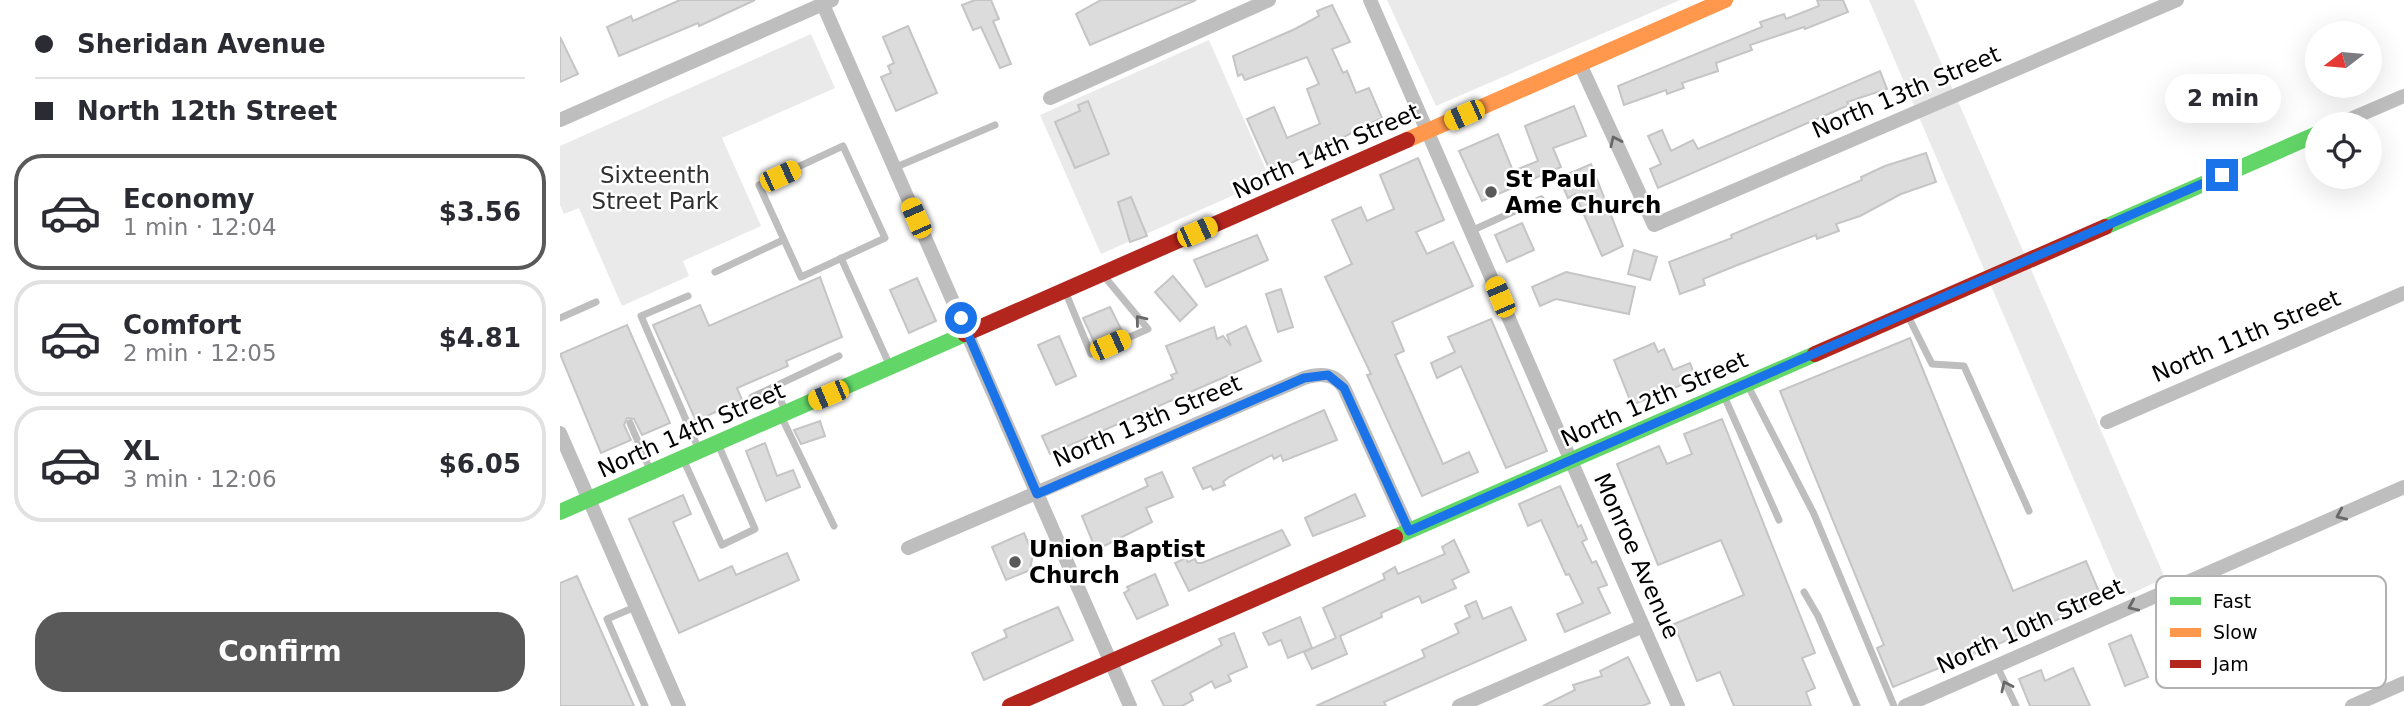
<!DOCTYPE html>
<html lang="en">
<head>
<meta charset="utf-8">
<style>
	body { margin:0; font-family:"DejaVu Sans",sans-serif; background:#f2f2f3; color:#2b2b33; height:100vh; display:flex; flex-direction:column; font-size:26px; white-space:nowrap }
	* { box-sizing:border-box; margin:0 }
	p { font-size:23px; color:#7c7c81 }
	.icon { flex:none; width:38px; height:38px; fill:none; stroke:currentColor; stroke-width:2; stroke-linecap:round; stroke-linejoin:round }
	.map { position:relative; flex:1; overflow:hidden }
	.drawer { display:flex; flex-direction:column; background:#fff; width:560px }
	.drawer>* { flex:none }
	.hud { display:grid; align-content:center; height:154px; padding:0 35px; background:#fff }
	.needle { width:46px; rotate:254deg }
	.tools { position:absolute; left:1745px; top:21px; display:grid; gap:14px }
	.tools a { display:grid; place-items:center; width:77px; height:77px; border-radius:50%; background:#fff; box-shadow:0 7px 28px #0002; font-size:35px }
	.end { position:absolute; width:32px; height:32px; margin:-16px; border:9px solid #1a73e8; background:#fff; box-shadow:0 0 0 4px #fff }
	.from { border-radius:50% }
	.bubble { position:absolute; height:49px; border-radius:24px; background:#fff; box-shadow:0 7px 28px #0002; font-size:23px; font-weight:600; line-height:49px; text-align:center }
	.car { position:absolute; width:21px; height:42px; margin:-21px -10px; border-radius:9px; box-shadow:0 0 5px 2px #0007; background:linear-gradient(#f5c518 24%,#345 0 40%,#f5c518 0 76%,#345 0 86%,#f5c518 0) }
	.hud b { display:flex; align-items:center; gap:24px; height:66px; font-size:26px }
	.hud b+b { border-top:2px solid #e1e1e2 }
	.hud i { width:18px; height:18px; background:#2b2b33 }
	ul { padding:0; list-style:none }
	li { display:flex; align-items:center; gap:21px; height:116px; margin:0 14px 10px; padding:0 21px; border:4px solid #e1e1e2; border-radius:28px }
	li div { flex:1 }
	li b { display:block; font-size:26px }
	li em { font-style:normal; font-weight:600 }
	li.active { border-color:#595959 }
	li>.icon { width:63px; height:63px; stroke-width:1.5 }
	.action { display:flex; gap:14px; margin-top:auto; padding:14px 35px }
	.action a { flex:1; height:80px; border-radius:28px; background:#595959; color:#fff; font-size:28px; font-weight:600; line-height:80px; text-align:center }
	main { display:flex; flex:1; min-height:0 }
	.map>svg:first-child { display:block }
	.green { fill:#eaeaea }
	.building { fill:#dcdcdc; stroke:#c5c5c5; stroke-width:2 }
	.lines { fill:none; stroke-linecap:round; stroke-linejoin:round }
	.lane { stroke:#bebebe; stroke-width:7 }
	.street { stroke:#bebebe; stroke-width:14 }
	.fast { stroke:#63d668; stroke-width:16 }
	.slow { stroke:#ff974d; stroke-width:16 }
	.jam { stroke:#b3261e; stroke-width:16 }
	.oneway { stroke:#686868 }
	.route { stroke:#1a73e8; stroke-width:9 }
	.poi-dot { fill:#595959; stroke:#fff; stroke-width:2.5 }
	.labels { text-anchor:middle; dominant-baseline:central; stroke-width:5; stroke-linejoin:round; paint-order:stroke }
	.street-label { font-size:23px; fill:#000; stroke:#fff }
	.park-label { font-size:23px; fill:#2f2f2f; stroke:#fff }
	.poi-label { font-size:23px; font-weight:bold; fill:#000; stroke:#fff; text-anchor:start }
	.key { fill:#fff; stroke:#b2b2b2; stroke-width:2 }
	.key-label { font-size:19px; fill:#000 }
</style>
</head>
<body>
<main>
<section class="drawer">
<div class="hud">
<b><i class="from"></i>Sheridan Avenue</b>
<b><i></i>North 12th Street</b>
</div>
<ul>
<li class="active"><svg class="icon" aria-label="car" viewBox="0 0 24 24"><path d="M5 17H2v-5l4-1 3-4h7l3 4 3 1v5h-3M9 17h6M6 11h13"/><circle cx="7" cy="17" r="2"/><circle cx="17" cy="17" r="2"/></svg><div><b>Economy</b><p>1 min · 12:04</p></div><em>$3.56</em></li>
<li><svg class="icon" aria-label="car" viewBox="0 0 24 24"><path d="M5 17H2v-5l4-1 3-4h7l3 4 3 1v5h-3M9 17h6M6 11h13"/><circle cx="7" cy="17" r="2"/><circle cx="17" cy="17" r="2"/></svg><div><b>Comfort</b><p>2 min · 12:05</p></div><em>$4.81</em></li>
<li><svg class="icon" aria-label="car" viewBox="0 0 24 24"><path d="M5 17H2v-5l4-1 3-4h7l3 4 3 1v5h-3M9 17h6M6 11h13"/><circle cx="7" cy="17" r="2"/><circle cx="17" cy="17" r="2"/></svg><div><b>XL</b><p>3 min · 12:06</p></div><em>$6.05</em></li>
</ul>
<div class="action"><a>Confirm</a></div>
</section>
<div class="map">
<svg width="1844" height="706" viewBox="0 0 1844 706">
	<rect width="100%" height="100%" fill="#fff"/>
	<g class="green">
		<path d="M 827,0 L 1120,0 L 876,106 Z"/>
		<path d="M 1309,0 L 1354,0 L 1605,578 L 1564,597 Z"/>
		<path d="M 251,34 L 275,88 L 162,138 L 201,226 L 123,261 L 129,276 L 62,306 L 19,208 L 4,214 L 0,205 L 0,146 Z"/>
		<path d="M 649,40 L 710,179 L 541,254 L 480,115 Z"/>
	</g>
	<g class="building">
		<path d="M 120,0 L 195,0 L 139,26 L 138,23 L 59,56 L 47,27 L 71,16 L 73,21 Z"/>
		<path d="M 415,0 L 431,0 L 439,19 L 433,21 L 451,64 L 440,68 L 421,27 L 413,30 L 402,5 Z"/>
		<path d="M 541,0 L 636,0 L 530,45 L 516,14 Z"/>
		<path d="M 1257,0 L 1283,0 L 1288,12 L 1245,29 L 1244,27 L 1190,45 L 1192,50 L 1156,63 L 1158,71 L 1122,83 L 1124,88 L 1107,94 L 1106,90 L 1064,105 L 1058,86 L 1202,27 L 1200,22 L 1224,14 L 1226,19 L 1259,6 Z"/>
		<path d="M 772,5 L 790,42 L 772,49 L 783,73 L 787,71 L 796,93 L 809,88 L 822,118 L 711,173 L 687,119 L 714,107 L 727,138 L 760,124 L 747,89 L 759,84 L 747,57 L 685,80 L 682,74 L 678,76 L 673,56 L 735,29 L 759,16 L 757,11 Z"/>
		<path d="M 348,26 L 377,93 L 336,111 L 321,77 L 331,73 L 328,66 L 334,63 L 323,37 Z"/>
		<path d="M 0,37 L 18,74 L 0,82 Z"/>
		<path d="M 1320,71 L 1327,89 L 1287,102 L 1289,105 L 1098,188 L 1090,169 L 1101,164 L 1088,136 L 1102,130 L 1111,151 L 1133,140 L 1138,149 Z"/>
		<path d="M 528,101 L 549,154 L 515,168 L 495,122 L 520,111 L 518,105 Z"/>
		<path d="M 1014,106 L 1026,136 L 993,148 L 1001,167 L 922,201 L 899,151 L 938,134 L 953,171 L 978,161 L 965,126 Z"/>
		<path d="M 1366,153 L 1376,182 L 1341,194 L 1300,216 L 1276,224 L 1279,231 L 1257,239 L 1256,235 L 1175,266 L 1143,279 L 1145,285 L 1120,294 L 1109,262 L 1172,238 L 1171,235 L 1302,180 L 1301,177 L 1325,166 Z"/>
		<path d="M 858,158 L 884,220 L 856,232 L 867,254 L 893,242 L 913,286 L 832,322 L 844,351 L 835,355 L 883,464 L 909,452 L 918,472 L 862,496 L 807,375 L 811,374 L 765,277 L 792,264 L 772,220 L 801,207 L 807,221 L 834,209 L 820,175 Z"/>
		<path d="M 1031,164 L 1063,246 L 1042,256 L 1015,194 L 1008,198 L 999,178 Z"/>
		<path d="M 571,197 L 587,236 L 570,242 L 558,202 Z"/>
		<path d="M 962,223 L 974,250 L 947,262 L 935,235 Z"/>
		<path d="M 697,235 L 708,260 L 646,287 L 634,260 Z"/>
		<path d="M 1074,250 L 1097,257 L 1090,280 L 1068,274 Z"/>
		<path d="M 1006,272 L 1075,287 L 1069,314 L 996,299 L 980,306 L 972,287 Z"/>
		<path d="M 613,276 L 637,305 L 620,321 L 595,292 Z"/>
		<path d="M 260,277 L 282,337 L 226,361 L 228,366 L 177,388 L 182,400 L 136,421 L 93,325 L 140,305 L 149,326 Z"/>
		<path d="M 357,278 L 376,321 L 349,333 L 330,290 Z"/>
		<path d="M 721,289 L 733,327 L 718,332 L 706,294 Z"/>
		<path d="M 550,307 L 561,329 L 534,342 L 523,318 Z"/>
		<path d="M 931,319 L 987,451 L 946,468 L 901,366 L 877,378 L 871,363 L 895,352 L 888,337 Z"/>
		<path d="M 67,325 L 110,423 L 82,435 L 74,419 L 67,418 L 64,425 L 71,440 L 41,453 L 0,354 Z"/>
		<path d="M 686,326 L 701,361 L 490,454 L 482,436 L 613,379 L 611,375 L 617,373 L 606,346 L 654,327 L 657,339 L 663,336 L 671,346 L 667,335 Z"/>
		<path d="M 499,336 L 516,376 L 496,385 L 478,345 Z"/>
		<path d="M 1350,338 L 1453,591 L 1526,561 L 1543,601 L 1333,687 L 1317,648 L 1324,645 L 1220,391 Z"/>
		<path d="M 1094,343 L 1098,352 L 1104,349 L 1113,370 L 1130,363 L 1136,379 L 1072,405 L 1054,360 Z"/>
		<path d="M 764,410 L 777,440 L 723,461 L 721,455 L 714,459 L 712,455 L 669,477 L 663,482 L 665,485 L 653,490 L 651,486 L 643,489 L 633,468 Z"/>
		<path d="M 1162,419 L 1255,653 L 1242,658 L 1255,688 L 1246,692 L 1251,706 L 1174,706 L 1160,672 L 1137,681 L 1114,624 L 1184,595 L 1161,540 L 1098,565 L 1057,464 L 1099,446 L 1107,464 L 1132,454 L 1124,434 Z"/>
		<path d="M 260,421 L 265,436 L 241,444 L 234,430 Z"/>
		<path d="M 205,443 L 217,476 L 233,470 L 240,487 L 206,501 L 186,451 Z"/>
		<path d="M 602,472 L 613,497 L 586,508 L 592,522 L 536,550 L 522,516 L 588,486 L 585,479 Z"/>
		<path d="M 1000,486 L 1018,527 L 1021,525 L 1027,539 L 1022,542 L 1032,563 L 1036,561 L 1047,585 L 1038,588 L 1050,613 L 1005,632 L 997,614 L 1023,603 L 1009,574 L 1006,575 L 981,520 L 968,526 L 959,504 Z"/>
		<path d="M 795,494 L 805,516 L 753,536 L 745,518 Z"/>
		<path d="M 123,495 L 131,514 L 113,522 L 139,581 L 172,566 L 176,575 L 227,553 L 239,580 L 119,633 L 69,519 Z"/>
		<path d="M 722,530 L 730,545 L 629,591 L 615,563 L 626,558 L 628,562 L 635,559 L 637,563 L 642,563 Z"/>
		<path d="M 464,533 L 473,554 L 470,570 L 446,580 L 432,547 Z"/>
		<path d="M 894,540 L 909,572 L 892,580 L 896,588 L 862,603 L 859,596 L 821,613 L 822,617 L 780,636 L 787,654 L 752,669 L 744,652 L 776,638 L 763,608 L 825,579 L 823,574 L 835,567 L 838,574 L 885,554 L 882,547 Z"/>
		<path d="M 595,574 L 608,605 L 577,619 L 564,593 L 569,590 L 567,587 Z"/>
		<path d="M 17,576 L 74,706 L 0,706 L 0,583 Z"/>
		<path d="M 916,601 L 923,619 L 951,607 L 966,640 L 824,702 L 826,706 L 756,706 L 865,657 L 862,650 L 899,633 L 895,624 L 910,617 L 905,606 Z"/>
		<path d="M 498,607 L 513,640 L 424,680 L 412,653 L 447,637 L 444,630 Z"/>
		<path d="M 740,617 L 752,648 L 728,658 L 721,640 L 709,645 L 703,633 Z"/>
		<path d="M 674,633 L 687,667 L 668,675 L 671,681 L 655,688 L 652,681 L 630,693 L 633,700 L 622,706 L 604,706 L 592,681 L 662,645 L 659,639 Z"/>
		<path d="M 1571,635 L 1588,677 L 1565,686 L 1549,644 Z"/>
		<path d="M 1068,657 L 1090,703 L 1082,706 L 983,706 L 1015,690 L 1013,685 L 1042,676 L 1040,671 Z"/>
		<path d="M 1513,668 L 1530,706 L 1470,706 L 1459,679 L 1481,670 L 1485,681 Z"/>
	</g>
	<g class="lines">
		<g class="lane">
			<path d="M 283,146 L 325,238 L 241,277 L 199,185 Z"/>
			<path d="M 334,168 L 435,125"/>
			<path d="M 911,231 L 981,199"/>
			<path d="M 281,258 L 330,366"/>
			<path d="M 155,272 L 223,240"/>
			<path d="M 505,291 L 531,354 L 588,329 L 544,276"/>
			<path d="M 128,296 L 81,316 L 139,450"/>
			<path d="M 1347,314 L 1372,364 L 1404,366 L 1469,511"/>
			<path d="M 0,318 L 36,302"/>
			<path d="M 1187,384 L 1254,514 L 1334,706"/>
			<path d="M 214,386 L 226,412"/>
			<path d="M 1164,396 L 1219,520"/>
			<path d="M 192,397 L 279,356"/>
			<path d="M 221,416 L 274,526"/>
			<path d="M 70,423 L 91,472"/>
			<path d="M 124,461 L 162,545 L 195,529 L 158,444"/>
			<path d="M 1244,592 L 1258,616 L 1297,706"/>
			<path d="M 75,607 L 47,619 L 85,706"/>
			<path d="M 1437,666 L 1456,706"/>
		</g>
		<g class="street">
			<path d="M 261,0 L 570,706"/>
			<path d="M 810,0 L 1118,706"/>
			<path d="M 1020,64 L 1094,225 L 1617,0"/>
			<path d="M 490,98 L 709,0"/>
			<path d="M 0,120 L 272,0"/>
			<path d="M 1779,124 L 1844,96"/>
			<path d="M 1547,422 L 1844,293"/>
			<path d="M 0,433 L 119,706"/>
			<path d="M 348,548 L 744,378 C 760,373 775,373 784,388 L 849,531"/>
			<path d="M 899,706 L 1083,626"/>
			<path d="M 1345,706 L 1844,487"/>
			<path d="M 1792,706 L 1844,683"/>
		</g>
		<g class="fast">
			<path d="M 1545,227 L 1757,134"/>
			<path d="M 0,512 L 405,334"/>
			<path d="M 835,537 L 1255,354"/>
		</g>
		<path class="slow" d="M 847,140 L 1165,0"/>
		<g class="jam">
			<path d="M 405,334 L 847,140"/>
			<path d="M 1255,354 L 1545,227"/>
			<path d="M 450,706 L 835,537"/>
		</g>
	</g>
	<defs><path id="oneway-chevron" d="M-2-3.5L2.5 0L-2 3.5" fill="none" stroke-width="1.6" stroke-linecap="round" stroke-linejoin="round" transform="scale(1.75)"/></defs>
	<g class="oneway">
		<use href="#oneway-chevron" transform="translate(1055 141) rotate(-115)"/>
		<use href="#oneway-chevron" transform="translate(580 320) rotate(-129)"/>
		<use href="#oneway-chevron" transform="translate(1781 515) rotate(156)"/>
		<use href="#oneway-chevron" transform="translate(1573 606) rotate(156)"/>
		<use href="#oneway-chevron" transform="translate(1446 686) rotate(-115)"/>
	</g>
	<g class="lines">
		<path class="route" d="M 401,318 L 477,494 L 744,378 L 768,375 L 784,388 L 849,531 L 1662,175"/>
	</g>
	<g class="poi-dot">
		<circle cx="931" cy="192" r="7"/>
		<circle cx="455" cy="562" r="7"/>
	</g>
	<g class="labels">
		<g class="street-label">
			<text transform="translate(1346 92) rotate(-23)">North 13th Street</text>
			<text transform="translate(766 151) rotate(-24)">North 14th Street</text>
			<text transform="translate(1686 336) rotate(-23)">North 11th Street</text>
			<text transform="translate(1094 399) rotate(-24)">North 12th Street</text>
			<text transform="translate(587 421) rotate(-23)">North 13th Street</text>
			<text transform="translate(131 430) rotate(-24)">North 14th Street</text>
			<text transform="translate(1077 556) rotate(66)">Monroe Avenue</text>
			<text transform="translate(1470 626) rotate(-24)">North 10th Street</text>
		</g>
		<g class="park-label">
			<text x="95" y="175">Sixteenth<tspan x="95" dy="26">Street Park</tspan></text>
		</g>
		<g class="poi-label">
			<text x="945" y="179">St Paul<tspan x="945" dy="26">Ame Church</tspan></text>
			<text x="469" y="549">Union Baptist<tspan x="469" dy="26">Church</tspan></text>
		</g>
	</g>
	<rect x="1596" y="576" width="230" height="112" rx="10" class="key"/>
	<rect x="1610" y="597" width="31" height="8" fill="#63d668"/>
	<rect x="1610" y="628" width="31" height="9" fill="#ff974d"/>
	<rect x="1610" y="660" width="31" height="8" fill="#b3261e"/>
	<g class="key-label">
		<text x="1653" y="608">Fast</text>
		<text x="1653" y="639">Slow</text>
		<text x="1653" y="671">Jam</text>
	</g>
</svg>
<div class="tools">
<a><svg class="needle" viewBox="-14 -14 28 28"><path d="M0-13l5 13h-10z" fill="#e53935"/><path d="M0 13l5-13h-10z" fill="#7c7c81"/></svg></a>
<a><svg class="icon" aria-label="locate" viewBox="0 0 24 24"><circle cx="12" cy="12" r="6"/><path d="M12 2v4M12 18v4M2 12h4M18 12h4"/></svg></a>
</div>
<i class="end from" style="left:401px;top:318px"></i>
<i class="end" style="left:1662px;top:175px"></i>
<div class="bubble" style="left:1605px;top:74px;width:116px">2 min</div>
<i class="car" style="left:904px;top:115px;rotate:246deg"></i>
<i class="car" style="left:220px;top:176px;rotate:65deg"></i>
<i class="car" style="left:356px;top:218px;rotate:336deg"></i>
<i class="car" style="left:637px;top:232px;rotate:66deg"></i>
<i class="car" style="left:940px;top:297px;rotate:337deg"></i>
<i class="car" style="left:550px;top:345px;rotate:66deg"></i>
<i class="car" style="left:268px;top:395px;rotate:247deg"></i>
</div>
</main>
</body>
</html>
